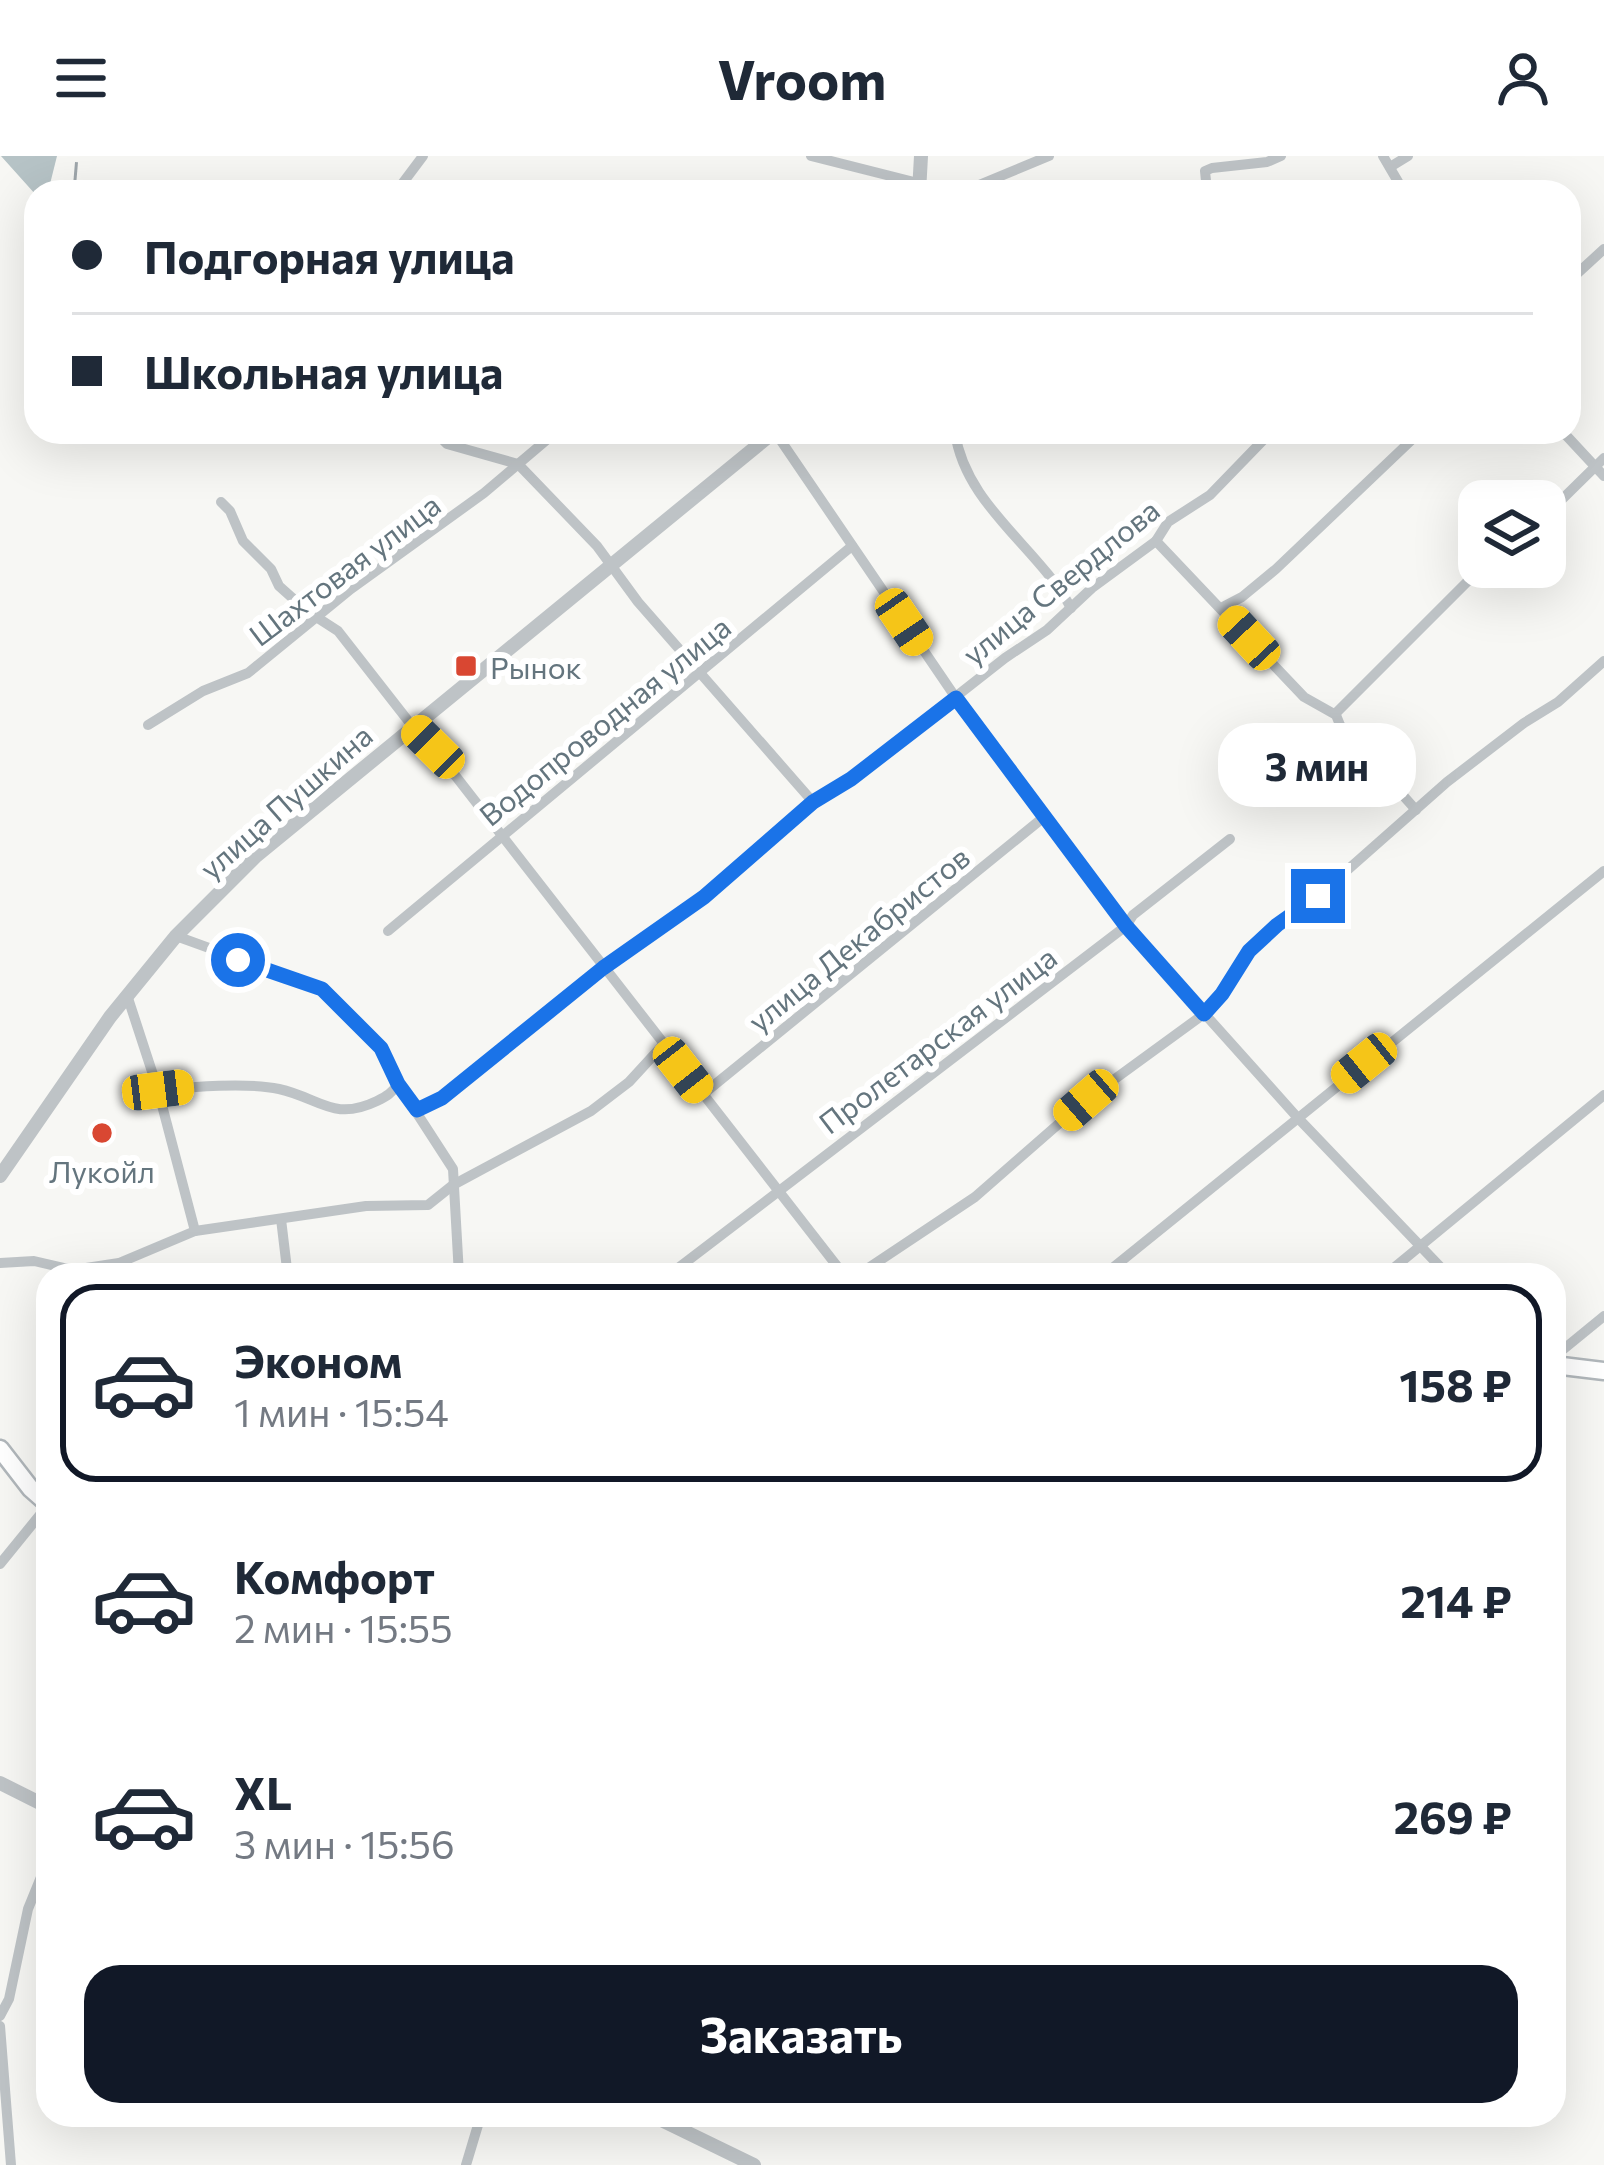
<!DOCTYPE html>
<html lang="ru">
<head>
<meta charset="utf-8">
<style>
	body { margin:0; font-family:Commissioner,sans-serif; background:#f2f2f3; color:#1f2937; height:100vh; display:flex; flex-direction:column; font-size:45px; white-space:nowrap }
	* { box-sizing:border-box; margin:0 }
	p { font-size:39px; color:#747a83 }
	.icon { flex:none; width:66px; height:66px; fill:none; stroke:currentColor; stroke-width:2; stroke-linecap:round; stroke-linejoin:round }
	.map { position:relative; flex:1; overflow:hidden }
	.details { position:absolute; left:36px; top:1107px; width:1530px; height:864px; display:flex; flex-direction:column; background:#fff; border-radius:36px; box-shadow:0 12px 48px #0002 }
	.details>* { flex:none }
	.banner { position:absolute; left:24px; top:24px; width:1557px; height:264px; border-radius:36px; box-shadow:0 12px 48px #0002; display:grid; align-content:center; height:264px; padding:0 48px; background:#fff }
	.buttons { position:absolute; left:1458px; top:324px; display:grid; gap:24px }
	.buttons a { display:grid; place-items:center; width:108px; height:108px; border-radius:24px; background:#fff; box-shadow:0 12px 48px #0002; font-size:60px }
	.end { position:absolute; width:54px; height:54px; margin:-27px; border:15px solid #1a73e8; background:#fff; box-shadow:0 0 0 6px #fff }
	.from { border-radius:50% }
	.bubble { position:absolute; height:84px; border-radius:36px; background:#fff; box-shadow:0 12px 48px #0002; font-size:39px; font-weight:700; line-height:84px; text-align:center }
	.car { position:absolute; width:36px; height:72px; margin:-36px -18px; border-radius:15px; box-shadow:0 0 9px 3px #0007; background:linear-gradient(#f5c518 24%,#345 0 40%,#f5c518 0 76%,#345 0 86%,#f5c518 0) }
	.banner b { display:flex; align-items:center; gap:42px; height:114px; font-size:45px }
	.banner b+b { border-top:3px solid #e0e1e3 }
	.banner i { width:30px; height:30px; background:#1f2937 }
	ul { padding:21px 0 0; list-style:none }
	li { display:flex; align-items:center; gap:36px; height:198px; margin:0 24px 18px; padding:0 24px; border:6px solid transparent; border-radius:36px }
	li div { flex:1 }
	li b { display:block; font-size:45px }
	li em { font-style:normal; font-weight:700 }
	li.on { border-color:#111827 }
	li>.icon { width:108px; height:108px; stroke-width:1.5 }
	.action { display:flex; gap:24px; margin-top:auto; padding:24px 48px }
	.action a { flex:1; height:138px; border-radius:36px; background:#111827; color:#fff; font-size:48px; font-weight:700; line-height:138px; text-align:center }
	header { display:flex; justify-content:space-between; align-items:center; height:156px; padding:0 48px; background:#fff; font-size:54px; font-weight:700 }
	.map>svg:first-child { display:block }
	.water { fill:#b6c3c6 }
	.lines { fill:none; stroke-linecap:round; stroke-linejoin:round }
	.secondary-casing { stroke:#b1b7bb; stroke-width:21 }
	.minor { stroke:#bec3c6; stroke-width:10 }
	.tertiary { stroke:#bec3c6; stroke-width:14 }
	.secondary { stroke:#fff; stroke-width:16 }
	.rail { stroke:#9ea6ab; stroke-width:3; stroke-dasharray:18 9; stroke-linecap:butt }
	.route { stroke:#1a73e8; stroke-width:15 }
	.poi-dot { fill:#d94732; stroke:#fff; stroke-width:4.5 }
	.labels { text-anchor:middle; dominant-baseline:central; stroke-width:12; stroke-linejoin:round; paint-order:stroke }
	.street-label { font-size:30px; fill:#64757e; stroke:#fff }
	.poi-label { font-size:30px; fill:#64757e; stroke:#fff; text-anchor:start }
</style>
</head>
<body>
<header><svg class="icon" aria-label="menu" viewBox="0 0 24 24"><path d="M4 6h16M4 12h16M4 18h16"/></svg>Vroom<svg class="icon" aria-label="person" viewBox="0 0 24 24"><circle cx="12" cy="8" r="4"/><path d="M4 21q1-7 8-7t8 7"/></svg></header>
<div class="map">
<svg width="1604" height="2009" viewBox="0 0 1604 2009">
	<rect width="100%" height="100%" fill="#f7f7f4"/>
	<path class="water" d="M 1,0 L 57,0 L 48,36 L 36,36 L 36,39 Z"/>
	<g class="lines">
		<defs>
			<g id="secondary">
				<path d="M 1554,1209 L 1604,1215"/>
				<path d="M 0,1293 L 31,1333 L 48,1348"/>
			</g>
		</defs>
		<use href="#secondary" class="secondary-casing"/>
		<g class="minor">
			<path d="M 811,0 L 922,28"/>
			<path d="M 1383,0 L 1404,36"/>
			<path d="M 1390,11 L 1408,0"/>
			<path d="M 396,36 L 423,0"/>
			<path d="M 962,36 L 1049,0"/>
			<path d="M 1211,36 L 1206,25 L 1205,15 L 1212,12 L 1267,6 L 1281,0"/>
			<path d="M 1569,125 L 1604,93"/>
			<path d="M 435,276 L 447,288 L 518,308 L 597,390 L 638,446 L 813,646"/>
			<path d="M 775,276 L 956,542 L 1126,770 L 1297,961 L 1448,1119"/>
			<path d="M 955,276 C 965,349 1038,391 1071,452"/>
			<path d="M 1563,276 L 1604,320"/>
			<path d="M 221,346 L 230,355 L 243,385 L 271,413 L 279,430 L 307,455 L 338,475 L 413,571 L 433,591 L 844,1119"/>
			<path d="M 1545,360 L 1604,302"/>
			<path d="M 1156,385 L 1304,541 L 1336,559 L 1340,569 L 1416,654"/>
			<path d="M 1221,452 L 1242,441 L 1276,413 L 1420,276"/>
			<path d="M 1335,558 L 1482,411"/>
			<path d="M 148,569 L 203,535 L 248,517 L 351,433 L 484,337 L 556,276"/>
			<path d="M 388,775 L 852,390"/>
			<path d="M 176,780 L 322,833 L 381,892 L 398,928 L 453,1013 L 459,1119"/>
			<path d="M 127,839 L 158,934 L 195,1075"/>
			<path d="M 158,934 C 191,931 247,926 279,933 C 320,942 333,966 377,945 C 387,940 392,937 398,928"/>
			<path d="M 702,939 L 1044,661"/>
			<path d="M 417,954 L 442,942 L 593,822 L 603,812 L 703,741 L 813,646 L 851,623 L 1005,502 L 1047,474 L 1092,432 L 1156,385 L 1168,366 L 1210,339 L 1271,276"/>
			<path d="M 281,1063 L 287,1113 L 294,1119"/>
			<path d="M 0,1107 L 34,1105 L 73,1114 L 119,1107 L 195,1075 L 366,1050 L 428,1049 L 453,1029 L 591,955 L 629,926 L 663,889"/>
			<path d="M 669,1119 L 1126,770 L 1133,759 L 1230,683"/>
			<path d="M 858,1119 L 975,1041 L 1086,944 L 1204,858 L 1223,838 L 1249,795 L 1277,769 L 1318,740 L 1447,626 L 1524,567 L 1558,546 L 1604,505"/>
			<path d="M 1104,1119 L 1604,715"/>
			<path d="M 1385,1119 L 1604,939"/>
			<path d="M 1554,1201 L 1604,1160"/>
			<path d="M 0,1408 L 48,1349"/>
			<path d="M 0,1860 L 9,1843 L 28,1753 L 48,1704"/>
			<path d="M 0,1870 L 11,2009"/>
			<path d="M 466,2009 L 481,1959"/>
		</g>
		<g class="tertiary">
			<path d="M 919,36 L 921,0"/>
			<path d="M 0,1020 L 110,861 L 176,780 L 256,700 L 774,276"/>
			<path d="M 0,1627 L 48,1651"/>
			<path d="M 651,1959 L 754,2009"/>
		</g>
		<use href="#secondary" class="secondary"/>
		<path class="rail" d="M 75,24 L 77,0"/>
	</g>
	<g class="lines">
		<path class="route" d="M 238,804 L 322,833 L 381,892 L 398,928 L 417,954 L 442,942 L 603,812 L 704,741 L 813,646 L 851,623 L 956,542 L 1126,770 L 1204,858 L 1222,838 L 1249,795 L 1277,769 L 1318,740"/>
	</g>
	<g class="poi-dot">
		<rect x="454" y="498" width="24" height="24" rx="6"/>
		<circle cx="102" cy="977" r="12"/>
	</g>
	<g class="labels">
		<g class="street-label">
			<text transform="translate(344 413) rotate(-37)">Шахтовая улица</text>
			<text transform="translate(1060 425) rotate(-39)">улица Свердлова</text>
			<text transform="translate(604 564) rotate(-39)">Водопроводная улица</text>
			<text transform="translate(285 645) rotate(-41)">улица Пушкина</text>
			<text transform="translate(858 782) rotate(-39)">улица Декабристов</text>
			<text transform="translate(937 883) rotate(-37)">Пролетарская улица</text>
		</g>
		<g class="poi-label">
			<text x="490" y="510">Рынок</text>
			<text x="102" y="1014" text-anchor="middle">Лукойл</text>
		</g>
	</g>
</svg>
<div class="buttons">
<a><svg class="icon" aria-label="layers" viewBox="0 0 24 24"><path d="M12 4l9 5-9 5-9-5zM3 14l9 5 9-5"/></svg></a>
</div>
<i class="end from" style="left:238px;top:804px"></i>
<i class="end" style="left:1318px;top:740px"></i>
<div class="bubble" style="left:1218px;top:567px;width:198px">3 мин</div>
<i class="car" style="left:904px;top:466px;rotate:146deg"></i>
<i class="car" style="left:1249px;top:482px;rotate:317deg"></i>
<i class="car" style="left:433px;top:591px;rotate:315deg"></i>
<i class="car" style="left:1364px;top:907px;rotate:231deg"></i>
<i class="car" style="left:683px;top:914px;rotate:142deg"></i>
<i class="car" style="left:158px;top:934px;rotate:83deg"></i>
<i class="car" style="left:1086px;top:944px;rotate:229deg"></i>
<div class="banner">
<b><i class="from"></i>Подгорная улица</b>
<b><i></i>Школьная улица</b>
</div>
<section class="details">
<ul>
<li class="on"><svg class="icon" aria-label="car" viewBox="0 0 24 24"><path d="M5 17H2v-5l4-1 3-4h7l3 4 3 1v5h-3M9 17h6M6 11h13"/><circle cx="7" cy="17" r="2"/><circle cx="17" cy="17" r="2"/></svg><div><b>Эконом</b><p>1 мин · 15:54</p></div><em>158 ₽</em></li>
<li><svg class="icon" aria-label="car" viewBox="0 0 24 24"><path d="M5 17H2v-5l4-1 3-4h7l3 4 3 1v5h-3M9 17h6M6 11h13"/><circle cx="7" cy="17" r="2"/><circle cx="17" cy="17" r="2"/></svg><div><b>Комфорт</b><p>2 мин · 15:55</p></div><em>214 ₽</em></li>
<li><svg class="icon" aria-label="car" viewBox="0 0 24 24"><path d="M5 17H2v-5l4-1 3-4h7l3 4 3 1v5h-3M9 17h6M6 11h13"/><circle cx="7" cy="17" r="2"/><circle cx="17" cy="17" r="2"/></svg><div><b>XL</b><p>3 мин · 15:56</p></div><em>269 ₽</em></li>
</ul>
<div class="action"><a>Заказать</a></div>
</section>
</div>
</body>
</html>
